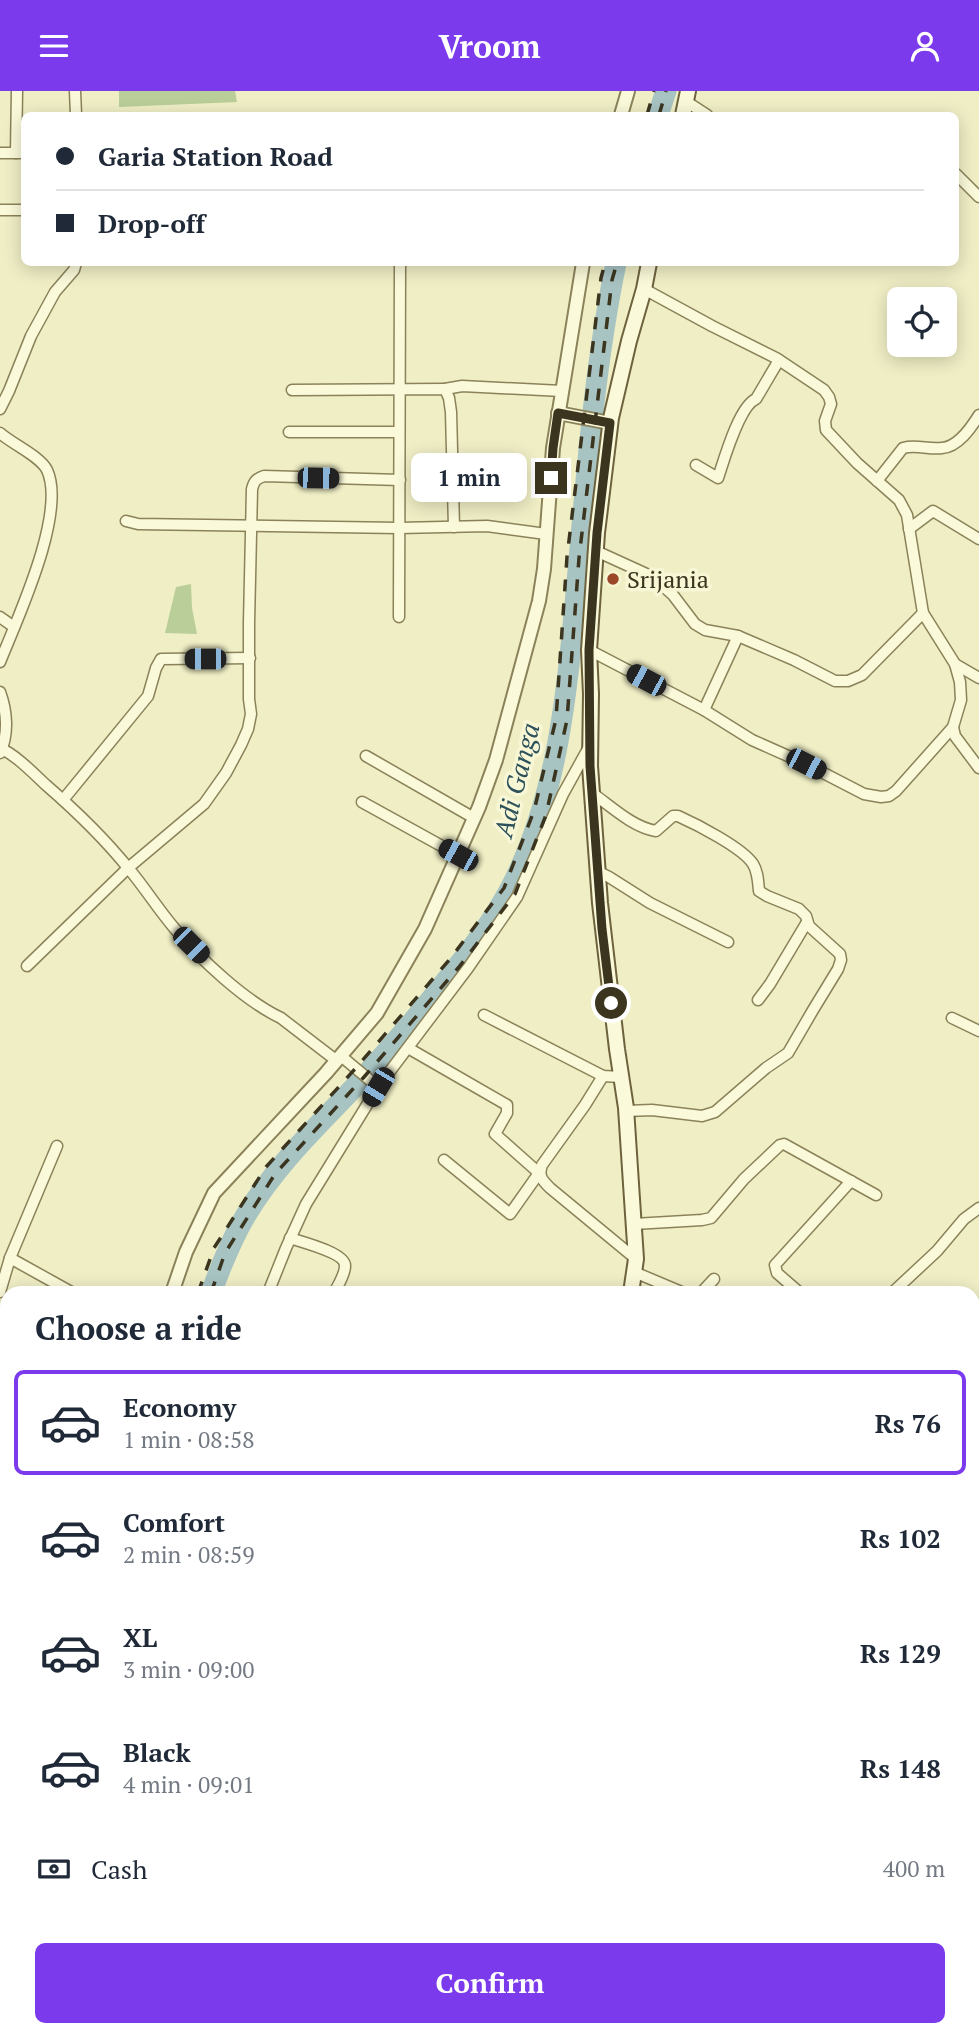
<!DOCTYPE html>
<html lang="en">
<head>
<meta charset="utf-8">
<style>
	body { margin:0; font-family:"PT Serif",serif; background:#f2f2f3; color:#1f2937; height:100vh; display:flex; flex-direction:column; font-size:26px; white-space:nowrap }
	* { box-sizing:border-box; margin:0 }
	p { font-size:23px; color:#747a83 }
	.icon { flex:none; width:38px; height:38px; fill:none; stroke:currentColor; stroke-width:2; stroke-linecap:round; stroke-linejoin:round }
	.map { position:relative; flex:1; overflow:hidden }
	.sheet { position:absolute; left:0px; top:1195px; width:980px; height:751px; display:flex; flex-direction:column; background:#fff; border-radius:21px 21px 0 0; box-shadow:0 4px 18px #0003 }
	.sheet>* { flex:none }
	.top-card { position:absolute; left:21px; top:21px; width:938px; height:154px; border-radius:10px; box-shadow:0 4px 18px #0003; display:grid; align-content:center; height:154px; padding:0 35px; background:#fff }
	.controls { position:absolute; left:887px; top:196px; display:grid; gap:14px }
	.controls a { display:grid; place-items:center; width:70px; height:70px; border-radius:10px; background:#fff; box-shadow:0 4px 18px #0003; font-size:35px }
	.end { position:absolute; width:32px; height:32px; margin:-16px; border:9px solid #3b341f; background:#fff; box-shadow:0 0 0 4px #fff }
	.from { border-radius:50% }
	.bubble { position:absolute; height:49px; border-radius:10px; background:#fff; box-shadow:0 4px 18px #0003; font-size:23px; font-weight:600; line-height:49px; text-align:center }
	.car { position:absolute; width:21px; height:42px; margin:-21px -10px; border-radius:9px; box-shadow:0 0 5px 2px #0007; background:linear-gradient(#222 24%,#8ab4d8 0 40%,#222 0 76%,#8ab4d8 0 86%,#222 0) }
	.top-card b { display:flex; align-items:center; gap:24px; height:66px; font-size:26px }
	.top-card b+b { border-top:2px solid #e0e1e3 }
	.top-card i { width:18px; height:18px; background:#1f2937 }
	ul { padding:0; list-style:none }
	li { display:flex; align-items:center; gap:21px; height:105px; margin:0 14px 10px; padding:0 21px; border:4px solid transparent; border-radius:10px }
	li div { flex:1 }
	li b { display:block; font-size:26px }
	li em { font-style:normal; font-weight:600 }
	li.active { border-color:#7c3aed }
	li>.icon { width:63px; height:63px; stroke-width:1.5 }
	h2 { padding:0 35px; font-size:32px; line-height:84px }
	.pay { display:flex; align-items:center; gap:18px; height:77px; padding:0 35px; font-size:26px }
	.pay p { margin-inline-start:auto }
	.button { display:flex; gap:14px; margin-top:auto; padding:14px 35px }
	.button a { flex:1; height:80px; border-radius:10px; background:#7c3aed; color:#fff; font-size:28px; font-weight:600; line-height:80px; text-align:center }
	header { display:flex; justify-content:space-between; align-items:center; height:91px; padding:0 35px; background:#7c3aed; color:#fff; font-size:32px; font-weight:600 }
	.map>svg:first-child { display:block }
	.green { fill:#b9ce98 }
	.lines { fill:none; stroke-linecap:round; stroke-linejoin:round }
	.river { stroke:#a7c3c2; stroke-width:21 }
	.minor-casing { stroke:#8b825a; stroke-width:13 }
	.tertiary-casing { stroke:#8b825a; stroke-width:16 }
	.secondary-casing { stroke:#6d623d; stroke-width:18 }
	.minor { stroke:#faf9d9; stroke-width:10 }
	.tertiary { stroke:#faf9d9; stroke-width:12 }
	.secondary { stroke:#faf9d9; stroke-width:14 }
	.rail { stroke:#3b341f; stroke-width:3.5; stroke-dasharray:12 12; stroke-linecap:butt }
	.route { stroke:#3b341f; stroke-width:9 }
	.poi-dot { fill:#9c4729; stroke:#f7f6d5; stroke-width:2.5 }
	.labels { text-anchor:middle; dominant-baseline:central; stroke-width:7; stroke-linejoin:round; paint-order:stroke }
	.poi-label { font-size:24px; fill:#3b341f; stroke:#f7f6d5; text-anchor:start }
	.water-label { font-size:26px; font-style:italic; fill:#2d515b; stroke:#f7f6d5 }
</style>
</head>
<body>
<header><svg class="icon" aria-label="menu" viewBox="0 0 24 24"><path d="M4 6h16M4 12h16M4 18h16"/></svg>Vroom<svg class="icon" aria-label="person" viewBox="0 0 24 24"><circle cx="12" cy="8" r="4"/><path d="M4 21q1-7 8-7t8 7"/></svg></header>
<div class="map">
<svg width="979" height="1945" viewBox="0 0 979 1945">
	<rect width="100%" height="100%" fill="#efeec5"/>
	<g class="green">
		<path d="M 119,0 L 235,0 L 237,11 L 119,16 Z"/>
		<path d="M 191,493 L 192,517 L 197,543 L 165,542 L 176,496 Z"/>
	</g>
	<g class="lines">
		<g class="river">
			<path d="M 658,24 L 666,0"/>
			<path d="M 211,1202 C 221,1175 231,1149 246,1124 C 273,1079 310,1042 346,1005 C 380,969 413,931 444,892 C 468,863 492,832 510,798 C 561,700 568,588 578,480 C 587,377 595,273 616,172"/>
			<path d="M 101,1945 L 103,1939"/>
		</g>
		<defs>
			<g id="minor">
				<path d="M 75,0 L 76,24"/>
				<path d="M 687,11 L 707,24"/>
				<path d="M 0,62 L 24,62"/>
				<path d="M 16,62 L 17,0"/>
				<path d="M 956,83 L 979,106"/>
				<path d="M 0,119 L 24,119"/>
				<path d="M 644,198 L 712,235 L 776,267 L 824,299 L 829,306 L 831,313 L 825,330 L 826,339 L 857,372 L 899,409 L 907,424 L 923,522 L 955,573 L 960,591 L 961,609 L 953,636 L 955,645 L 979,677"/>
				<path d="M 445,298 L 462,295 L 562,300"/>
				<path d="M 292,299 L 445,298 L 449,307 L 451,321 L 454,436"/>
				<path d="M 0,318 L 9,300 L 31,245 L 55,201 L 74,179 L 76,172"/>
				<path d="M 289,341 L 399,341"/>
				<path d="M 0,342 C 12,353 40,365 47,379 C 67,422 17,528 0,571"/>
				<path d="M 696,374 L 718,387 C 724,369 739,315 756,308 L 779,269"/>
				<path d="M 877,390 L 903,357 C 917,353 928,359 942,357 C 958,356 971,337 979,324"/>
				<path d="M 126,430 L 138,433 L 399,437 L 487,435 L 546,443"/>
				<path d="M 909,438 L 933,420 L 979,448"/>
				<path d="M 596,460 L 653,486 L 673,504 L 695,533 L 705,539 L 738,545"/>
				<path d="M 0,526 L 14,536"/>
				<path d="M 399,526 L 400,172"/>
				<path d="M 589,559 L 704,619 L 752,649 L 806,673 L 864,703 L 881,706 L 889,705 L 896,700 L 953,636"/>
				<path d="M 955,573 L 979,587"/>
				<path d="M 0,601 C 7,620 9,643 0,662"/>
				<path d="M 704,619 L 738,545 L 794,569 L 835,590 L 848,590 L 862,584 L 923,522"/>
				<path d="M 0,657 C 17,665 32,681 46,694 C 76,720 104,747 129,778 C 145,797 158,818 175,838 C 200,868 245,910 281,927 L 337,970"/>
				<path d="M 366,665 L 474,727"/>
				<path d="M 592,702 C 611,715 632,736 656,740 L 673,725 L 678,725 C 696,733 743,757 753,773 C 758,781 758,790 759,800 L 767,805 L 799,818 L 806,825 L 809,835 L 840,863 L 841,869 L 838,878 L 813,919 L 788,962 L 766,977 L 715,1021 L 702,1025 L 652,1019 L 626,1020"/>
				<path d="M 63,709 L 148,605 L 156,577 L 161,568 L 250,567"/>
				<path d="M 362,711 L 458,764"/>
				<path d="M 599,781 L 609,786 L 650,812 L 728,851"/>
				<path d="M 27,875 L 128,777 L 204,713 L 226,682 L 241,654 L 248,638 L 251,623 L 249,608 L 249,532 L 252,398 C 254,390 256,388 264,385 L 400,389"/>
				<path d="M 758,909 L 770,893 L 807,831"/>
				<path d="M 484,924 L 603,985 L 621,986"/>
				<path d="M 952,927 L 979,940"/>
				<path d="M 408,957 L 507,1014 L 507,1022 L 495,1043 L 539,1082 L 510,1123 L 444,1069"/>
				<path d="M 341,965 L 378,996"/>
				<path d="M 603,985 L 585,1014 L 542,1074 C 538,1085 542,1089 550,1097 L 636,1168"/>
				<path d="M 634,1133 L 702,1129 L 711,1127 L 744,1088 L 780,1054 L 784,1053 L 876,1104"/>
				<path d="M 290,1147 C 302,1151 346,1162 345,1175 C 345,1184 338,1194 334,1202"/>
				<path d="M 10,1167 L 73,1202"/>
				<path d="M 634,1181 L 684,1202"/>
				<path d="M 0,1201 L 10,1167 L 57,1055"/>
				<path d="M 268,1202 L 286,1157 L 306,1113 L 378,996 L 468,877 L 517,806 L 563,703 L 589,656"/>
				<path d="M 701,1202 L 714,1188"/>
				<path d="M 800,1202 L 777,1182 L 775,1174 L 851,1090"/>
				<path d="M 892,1202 L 937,1160 L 964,1128 L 979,1117"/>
				<path d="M 973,1319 L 979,1311"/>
				<path d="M 973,1432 L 979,1437"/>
				<path d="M 0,1461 L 7,1462"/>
				<path d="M 0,1631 L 7,1634"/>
				<path d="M 0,1775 L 7,1778"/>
				<path d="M 973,1776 L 978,1763"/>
				<path d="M 973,1842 L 979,1845"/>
				<path d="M 0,1899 L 7,1902"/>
				<path d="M 973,1912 L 979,1916"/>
				<path d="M 526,1939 L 536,1945"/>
				<path d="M 712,1939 L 719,1942"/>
				<path d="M 852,1940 L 857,1945"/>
				<path d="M 114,1945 L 116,1939"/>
				<path d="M 614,1945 L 617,1939"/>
				<path d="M 807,1945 L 811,1939"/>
			</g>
			<g id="tertiary">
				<path d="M 621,24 L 628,0"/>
				<path d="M 558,322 L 610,332"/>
				<path d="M 172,1202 L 186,1161 L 214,1102 L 326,982 L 377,922 L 425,838 L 479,716 L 496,669 L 539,510 L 544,478 L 553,357 L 583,172"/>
				<path d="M 973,1638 L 979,1639"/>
				<path d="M 44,1945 L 46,1939"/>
			</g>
			<g id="secondary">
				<path d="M 683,24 L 688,0"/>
				<path d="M 631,1202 L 636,1168 L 632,1108 L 626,1017 L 617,958 L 600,812 L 590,675 L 591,603 L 589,559 L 597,442 L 611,327 L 629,250 L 644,198 L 649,172"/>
				<path d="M 316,1939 L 316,1945"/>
			</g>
		</defs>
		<use href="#minor" class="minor-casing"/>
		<use href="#tertiary" class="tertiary-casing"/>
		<use href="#secondary" class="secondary-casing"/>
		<use href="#minor" class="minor"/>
		<use href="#tertiary" class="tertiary"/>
		<use href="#secondary" class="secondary"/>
		<g class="rail">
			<path d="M 647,24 L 654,0"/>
			<path d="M 659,24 L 666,0"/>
			<path d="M 198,1202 L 214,1157 L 266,1076 L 355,978 L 450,868 L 504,797 L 534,720 L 556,628 L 567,466 L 601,187 L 605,172"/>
			<path d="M 211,1202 L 225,1162 L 275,1083 L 364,986 L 459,876 L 515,803 L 546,724 L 567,629 L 579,467 L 612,189 L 617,172"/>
			<path d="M 86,1945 L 88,1939"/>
			<path d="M 98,1945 L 100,1939"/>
		</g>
	</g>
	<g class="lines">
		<path class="route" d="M 551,387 L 553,357 L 558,322 L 610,332 L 597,442 L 589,559 L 590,675 L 602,838 L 611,912"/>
	</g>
	<circle class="poi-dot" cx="613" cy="488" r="7"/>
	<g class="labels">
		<g class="poi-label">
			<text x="627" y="488">Srijania</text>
		</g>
		<g class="water-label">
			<text transform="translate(516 689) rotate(-76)">Adi Ganga</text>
		</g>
	</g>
</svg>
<div class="controls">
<a><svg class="icon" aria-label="locate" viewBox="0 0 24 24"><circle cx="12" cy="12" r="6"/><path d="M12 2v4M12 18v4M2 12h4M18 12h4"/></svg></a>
</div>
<i class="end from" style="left:611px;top:912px"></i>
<i class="end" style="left:551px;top:387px"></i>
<div class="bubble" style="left:411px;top:362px;width:116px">1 min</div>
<i class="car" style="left:318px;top:387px;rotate:91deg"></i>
<i class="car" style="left:205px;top:568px;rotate:270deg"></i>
<i class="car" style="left:646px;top:589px;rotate:298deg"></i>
<i class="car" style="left:806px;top:673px;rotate:117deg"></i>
<i class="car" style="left:458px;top:764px;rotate:299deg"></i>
<i class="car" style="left:191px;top:854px;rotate:135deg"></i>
<i class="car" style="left:378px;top:996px;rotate:211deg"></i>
<div class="top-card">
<b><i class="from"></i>Garia Station Road</b>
<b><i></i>Drop-off</b>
</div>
<section class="sheet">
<h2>Choose a ride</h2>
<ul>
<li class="active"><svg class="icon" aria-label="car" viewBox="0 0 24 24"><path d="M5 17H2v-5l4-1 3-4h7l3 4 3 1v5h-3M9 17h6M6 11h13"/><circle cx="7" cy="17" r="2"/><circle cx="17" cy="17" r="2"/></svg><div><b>Economy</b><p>1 min · 08:58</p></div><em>Rs 76</em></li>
<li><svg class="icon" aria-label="car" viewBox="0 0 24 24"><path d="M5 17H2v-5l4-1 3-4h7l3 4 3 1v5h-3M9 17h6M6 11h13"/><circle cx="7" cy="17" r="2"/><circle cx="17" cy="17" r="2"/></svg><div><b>Comfort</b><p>2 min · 08:59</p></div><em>Rs 102</em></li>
<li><svg class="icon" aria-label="car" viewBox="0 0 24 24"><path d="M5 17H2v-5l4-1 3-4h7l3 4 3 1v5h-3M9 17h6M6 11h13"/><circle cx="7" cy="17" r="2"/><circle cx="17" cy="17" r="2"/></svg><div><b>XL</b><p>3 min · 09:00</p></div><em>Rs 129</em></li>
<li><svg class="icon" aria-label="car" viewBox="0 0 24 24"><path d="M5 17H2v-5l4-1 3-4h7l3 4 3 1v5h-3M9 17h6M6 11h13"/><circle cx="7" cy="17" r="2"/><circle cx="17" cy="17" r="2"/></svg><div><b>Black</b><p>4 min · 09:01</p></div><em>Rs 148</em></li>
</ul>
<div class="pay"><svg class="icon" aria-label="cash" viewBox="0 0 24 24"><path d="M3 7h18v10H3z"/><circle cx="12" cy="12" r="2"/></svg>Cash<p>400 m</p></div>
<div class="button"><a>Confirm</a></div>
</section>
</div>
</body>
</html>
